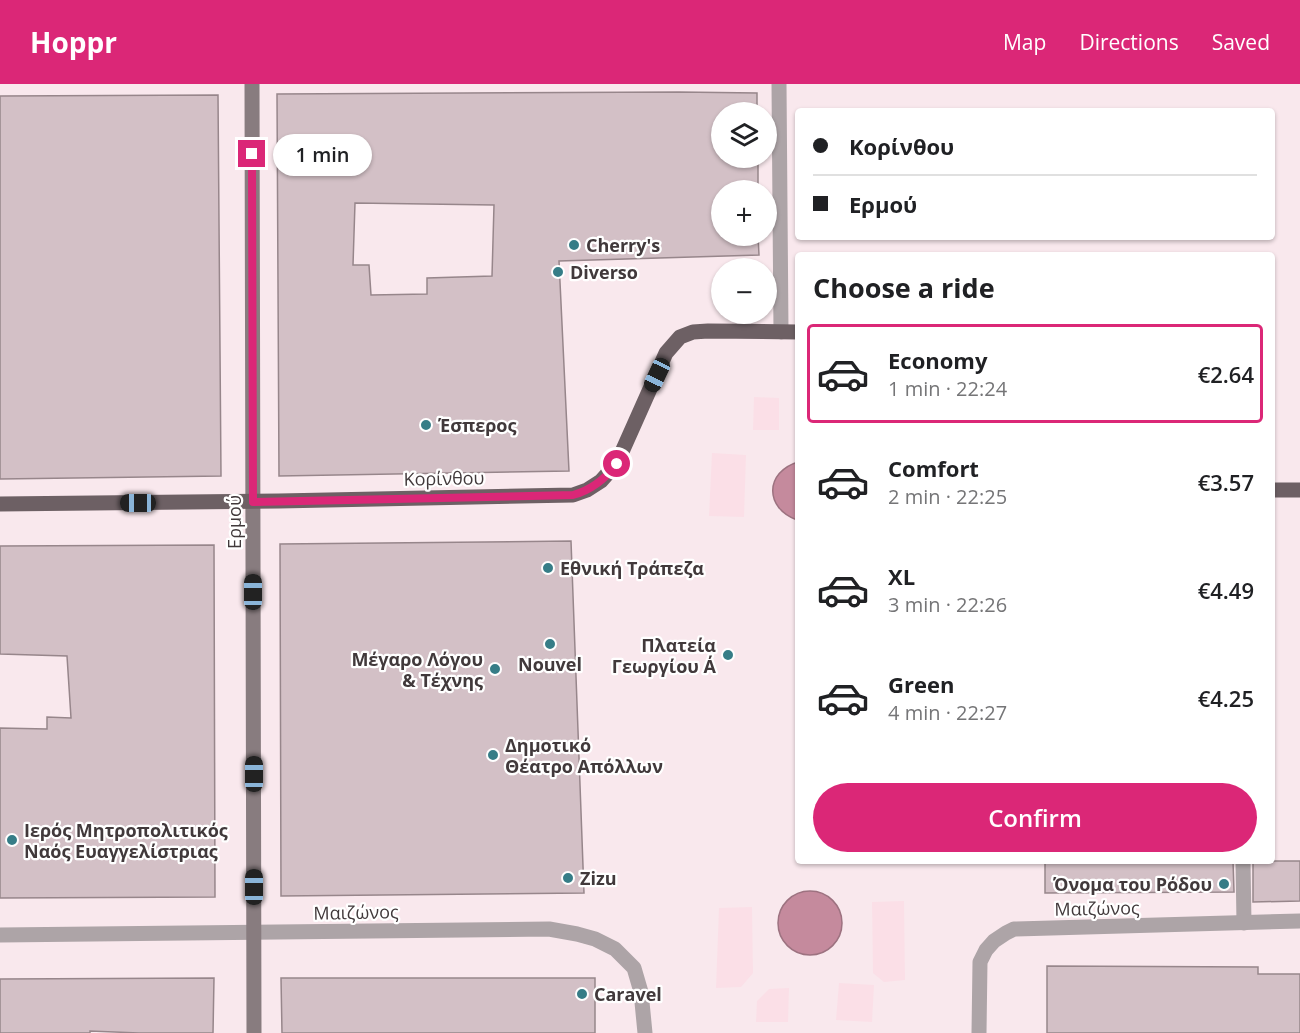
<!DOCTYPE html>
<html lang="en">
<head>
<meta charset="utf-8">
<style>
	body { margin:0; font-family:"Open Sans",sans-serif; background:#f6f6f6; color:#202124; height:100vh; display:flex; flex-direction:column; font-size:22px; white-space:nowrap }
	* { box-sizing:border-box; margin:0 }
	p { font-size:20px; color:#757577 }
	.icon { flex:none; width:33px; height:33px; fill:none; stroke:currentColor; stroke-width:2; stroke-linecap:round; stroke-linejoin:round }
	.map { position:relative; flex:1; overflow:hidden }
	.sheet { position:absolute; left:795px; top:168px; width:480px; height:612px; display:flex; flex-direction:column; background:#fff; border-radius:6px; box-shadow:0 2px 4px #0004 }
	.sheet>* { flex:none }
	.hud { position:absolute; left:795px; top:24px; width:480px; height:132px; border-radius:6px; box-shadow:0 2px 4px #0004; display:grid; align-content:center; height:132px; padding:0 18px; background:#fff }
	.tools { position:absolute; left:711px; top:18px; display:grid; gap:12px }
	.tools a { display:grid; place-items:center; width:66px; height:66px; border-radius:50%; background:#fff; box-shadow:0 2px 4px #0004; font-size:30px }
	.end { position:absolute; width:27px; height:27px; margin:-14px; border:8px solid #db2777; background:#fff; box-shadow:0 0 0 3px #fff }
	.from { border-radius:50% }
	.bubble { position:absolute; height:42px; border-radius:21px; background:#fff; box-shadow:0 2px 4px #0004; font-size:20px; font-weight:600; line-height:42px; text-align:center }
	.car { position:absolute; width:18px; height:36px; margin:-18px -9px; border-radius:8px; box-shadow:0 0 4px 2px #0007; background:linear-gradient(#222 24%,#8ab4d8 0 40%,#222 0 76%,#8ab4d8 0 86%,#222 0) }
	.hud b { display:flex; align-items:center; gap:21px; height:57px; font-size:22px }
	.hud b+b { border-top:2px solid #e0e0e0 }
	.hud i { width:15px; height:15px; background:#202124 }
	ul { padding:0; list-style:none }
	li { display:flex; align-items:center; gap:18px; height:99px; margin:0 12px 9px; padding:0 6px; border:3px solid transparent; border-radius:6px }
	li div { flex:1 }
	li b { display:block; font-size:22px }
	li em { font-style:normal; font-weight:600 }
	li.current { border-color:#db2777 }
	li>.icon { width:54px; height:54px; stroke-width:1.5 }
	h2 { padding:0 18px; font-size:27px; line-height:72px }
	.cta { display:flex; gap:12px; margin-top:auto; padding:12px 18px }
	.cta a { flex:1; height:69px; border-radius:36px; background:#db2777; color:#fff; font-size:24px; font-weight:600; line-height:69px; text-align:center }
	header { display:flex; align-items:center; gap:36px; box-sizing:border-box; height:84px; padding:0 30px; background:#db2777; color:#fff }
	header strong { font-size:28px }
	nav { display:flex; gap:33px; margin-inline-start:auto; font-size:21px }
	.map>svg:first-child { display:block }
	.built { fill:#f9e8ed; fill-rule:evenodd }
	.green { fill:#fbdfe7 }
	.water { fill:#c58a9d; stroke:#9d7280; stroke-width:1.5 }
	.building { fill:#d3c0c6; stroke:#97868b; stroke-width:1.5; fill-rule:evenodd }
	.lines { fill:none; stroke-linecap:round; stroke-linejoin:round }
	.street { stroke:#ada4a7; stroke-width:15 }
	.secondary { stroke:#887c7f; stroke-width:15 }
	.primary { stroke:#6d6064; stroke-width:15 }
	.route { stroke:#db2777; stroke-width:8 }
	.poi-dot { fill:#367d87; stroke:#fff; stroke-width:2 }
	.labels { text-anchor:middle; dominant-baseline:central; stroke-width:4.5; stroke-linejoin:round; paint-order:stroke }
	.poi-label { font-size:18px; font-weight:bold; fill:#41393b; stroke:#fff; text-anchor:start }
	.street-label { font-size:18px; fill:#41393b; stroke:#fff }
</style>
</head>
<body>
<header>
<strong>Hoppr</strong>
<nav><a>Map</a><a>Directions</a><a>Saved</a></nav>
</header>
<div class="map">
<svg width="1300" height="949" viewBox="0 0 1300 949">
	<rect width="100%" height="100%" fill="#fef7f9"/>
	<path class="built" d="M 0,0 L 1300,0 L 1300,949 L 0,949 ZM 798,27 L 1272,27 L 1272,153 L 798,153 ZM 722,28 L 766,28 L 766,74 L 722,74 ZM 722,106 L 766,106 L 766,152 L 722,152 ZM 798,171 L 1272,171 L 1272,777 L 798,777 ZM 722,184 L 766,184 L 766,230 L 722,230 Z"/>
	<g class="green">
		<path d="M 754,313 L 779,314 L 779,346 L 753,346 Z"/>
		<path d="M 712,369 L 746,371 L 744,433 L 709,432 Z"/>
		<path d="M 904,817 L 905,896 L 884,898 L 873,889 L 872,818 Z"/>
		<path d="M 752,823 L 753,889 L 741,903 L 716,904 L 719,824 Z"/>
		<path d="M 839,899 L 874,901 L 872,938 L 836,936 Z"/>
		<path d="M 789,904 L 788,938 L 756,938 L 757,917 L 769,905 Z"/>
	</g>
	<g class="water">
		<path d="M 798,378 L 798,436 L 797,436 C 764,424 765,388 798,378 Z"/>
		<circle cx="810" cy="839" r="32"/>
	</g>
	<g class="building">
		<path d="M 679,8 L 757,9 L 757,28 L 722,28 L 722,74 L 758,74 L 758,106 L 722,106 L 722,152 L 758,152 L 759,171 L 559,177 L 569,387 L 279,392 L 277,10 ZM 355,119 L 494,121 L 492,192 L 427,194 L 427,210 L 371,211 L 369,181 L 353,181 Z"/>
		<path d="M 218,11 L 221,392 L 0,395 L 0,12 Z"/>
		<path d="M 571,457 L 584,809 L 281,812 L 280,460 Z"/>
		<path d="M 214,461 L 215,813 L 0,814 L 0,644 L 47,645 L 47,633 L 71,634 L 67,572 L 0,570 L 0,462 Z"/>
		<path d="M 1045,777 L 1233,777 L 1234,808 L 1045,809 Z"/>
		<path d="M 1253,777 L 1300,777 L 1300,817 L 1253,818 Z"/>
		<path d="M 1047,882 L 1258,883 L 1258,890 L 1300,890 L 1300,949 L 1047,949 Z"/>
		<path d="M 214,894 L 213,949 L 139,949 L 90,947 L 90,949 L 0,949 L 0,895 Z"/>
		<path d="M 281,894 L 595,894 L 595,949 L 282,949 Z"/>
	</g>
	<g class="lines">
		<g class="street">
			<path d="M 779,0 L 781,248"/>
			<path d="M 1243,777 L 1244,839"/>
			<path d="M 0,851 L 549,845 L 577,850 L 595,855 L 615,865 L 634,884 L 641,908 L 645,949"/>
			<path d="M 979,949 L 980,878 L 986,866 L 994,857 L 1006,849 L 1014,845 L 1300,837"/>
		</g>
		<path class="secondary" d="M 252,0 L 254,949"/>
		<g class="primary">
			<path d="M 1272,406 L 1300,406"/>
			<path d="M 0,420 L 279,417 L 573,411 L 587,406 L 601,397 L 617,379 L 666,269 L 680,253 L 693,248 L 708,247 L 798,248"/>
		</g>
	</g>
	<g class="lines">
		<path class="route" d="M 252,70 L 253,418 L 573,411 C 592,406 605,395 617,380"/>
	</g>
	<g class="poi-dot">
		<circle cx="574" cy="161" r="6"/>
		<circle cx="558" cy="188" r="6"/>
		<circle cx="426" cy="341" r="6"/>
		<circle cx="548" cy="484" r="6"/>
		<circle cx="550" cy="560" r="6"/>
		<circle cx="728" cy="571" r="6"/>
		<circle cx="495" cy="585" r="6"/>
		<circle cx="493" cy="671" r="6"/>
		<circle cx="12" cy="756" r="6"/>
		<circle cx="568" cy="794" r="6"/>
		<circle cx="1224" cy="800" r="6"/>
		<circle cx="582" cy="910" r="6"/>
	</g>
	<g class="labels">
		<g class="poi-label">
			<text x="586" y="161">Cherry's</text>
			<text x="570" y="188">Diverso</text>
			<text x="438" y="341">Έσπερος</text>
			<text x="560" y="484">Εθνική Τράπεζα</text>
			<text x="716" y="561" text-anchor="end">Πλατεία<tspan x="716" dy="21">Γεωργίου Α΄</tspan></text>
			<text x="483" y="575" text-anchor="end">Μέγαρο Λόγου<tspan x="483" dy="21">&amp; Τέχνης</tspan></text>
			<text x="550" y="580" text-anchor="middle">Nouvel</text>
			<text x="505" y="661">Δημοτικό<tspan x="505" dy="21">Θέατρο Απόλλων</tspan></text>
			<text x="24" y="746">Ιερός Μητροπολιτικός<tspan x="24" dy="21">Ναός Ευαγγελίστριας</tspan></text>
			<text x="580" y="794">Zizu</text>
			<text x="1212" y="800" text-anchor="end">Όνομα του Ρόδου</text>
			<text x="594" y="910">Caravel</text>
		</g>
		<g class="street-label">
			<text transform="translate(444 394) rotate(-1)">Κορίνθου</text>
			<text transform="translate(234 438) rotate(-90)">Ερμού</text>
			<text transform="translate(1097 824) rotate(-1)">Μαιζώνος</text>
			<text transform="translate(356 828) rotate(-1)">Μαιζώνος</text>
		</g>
	</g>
</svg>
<div class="tools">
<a><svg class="icon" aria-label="layers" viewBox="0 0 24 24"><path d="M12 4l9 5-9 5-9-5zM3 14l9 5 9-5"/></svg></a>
<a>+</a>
<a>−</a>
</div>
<i class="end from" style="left:617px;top:380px"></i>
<i class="end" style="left:252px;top:70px"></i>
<div class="bubble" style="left:273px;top:50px;width:99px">1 min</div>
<i class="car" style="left:657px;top:291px;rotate:205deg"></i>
<i class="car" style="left:138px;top:419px;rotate:270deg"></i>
<i class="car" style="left:253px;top:508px;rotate:0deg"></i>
<i class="car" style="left:254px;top:690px;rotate:0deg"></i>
<i class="car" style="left:254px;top:803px;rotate:0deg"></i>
<div class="hud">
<b><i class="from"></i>Κορίνθου</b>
<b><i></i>Ερμού</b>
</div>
<section class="sheet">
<h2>Choose a ride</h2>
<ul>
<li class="current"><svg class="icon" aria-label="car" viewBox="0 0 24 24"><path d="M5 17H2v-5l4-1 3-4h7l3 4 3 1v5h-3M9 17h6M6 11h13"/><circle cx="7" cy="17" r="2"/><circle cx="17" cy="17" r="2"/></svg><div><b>Economy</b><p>1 min · 22:24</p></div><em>€2.64</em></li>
<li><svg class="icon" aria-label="car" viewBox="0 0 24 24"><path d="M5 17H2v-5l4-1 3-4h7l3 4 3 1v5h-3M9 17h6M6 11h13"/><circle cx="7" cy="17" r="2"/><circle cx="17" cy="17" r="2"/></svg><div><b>Comfort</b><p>2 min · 22:25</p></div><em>€3.57</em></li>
<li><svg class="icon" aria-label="car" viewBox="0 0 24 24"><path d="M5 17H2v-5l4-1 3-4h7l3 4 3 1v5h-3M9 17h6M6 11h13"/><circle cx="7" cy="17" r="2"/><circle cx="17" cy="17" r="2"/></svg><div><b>XL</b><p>3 min · 22:26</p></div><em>€4.49</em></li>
<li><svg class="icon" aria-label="car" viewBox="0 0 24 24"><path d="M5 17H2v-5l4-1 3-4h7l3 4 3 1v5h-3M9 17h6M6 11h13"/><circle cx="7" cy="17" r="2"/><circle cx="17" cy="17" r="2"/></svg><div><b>Green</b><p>4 min · 22:27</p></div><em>€4.25</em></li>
</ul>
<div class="cta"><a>Confirm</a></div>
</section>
</div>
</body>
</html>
